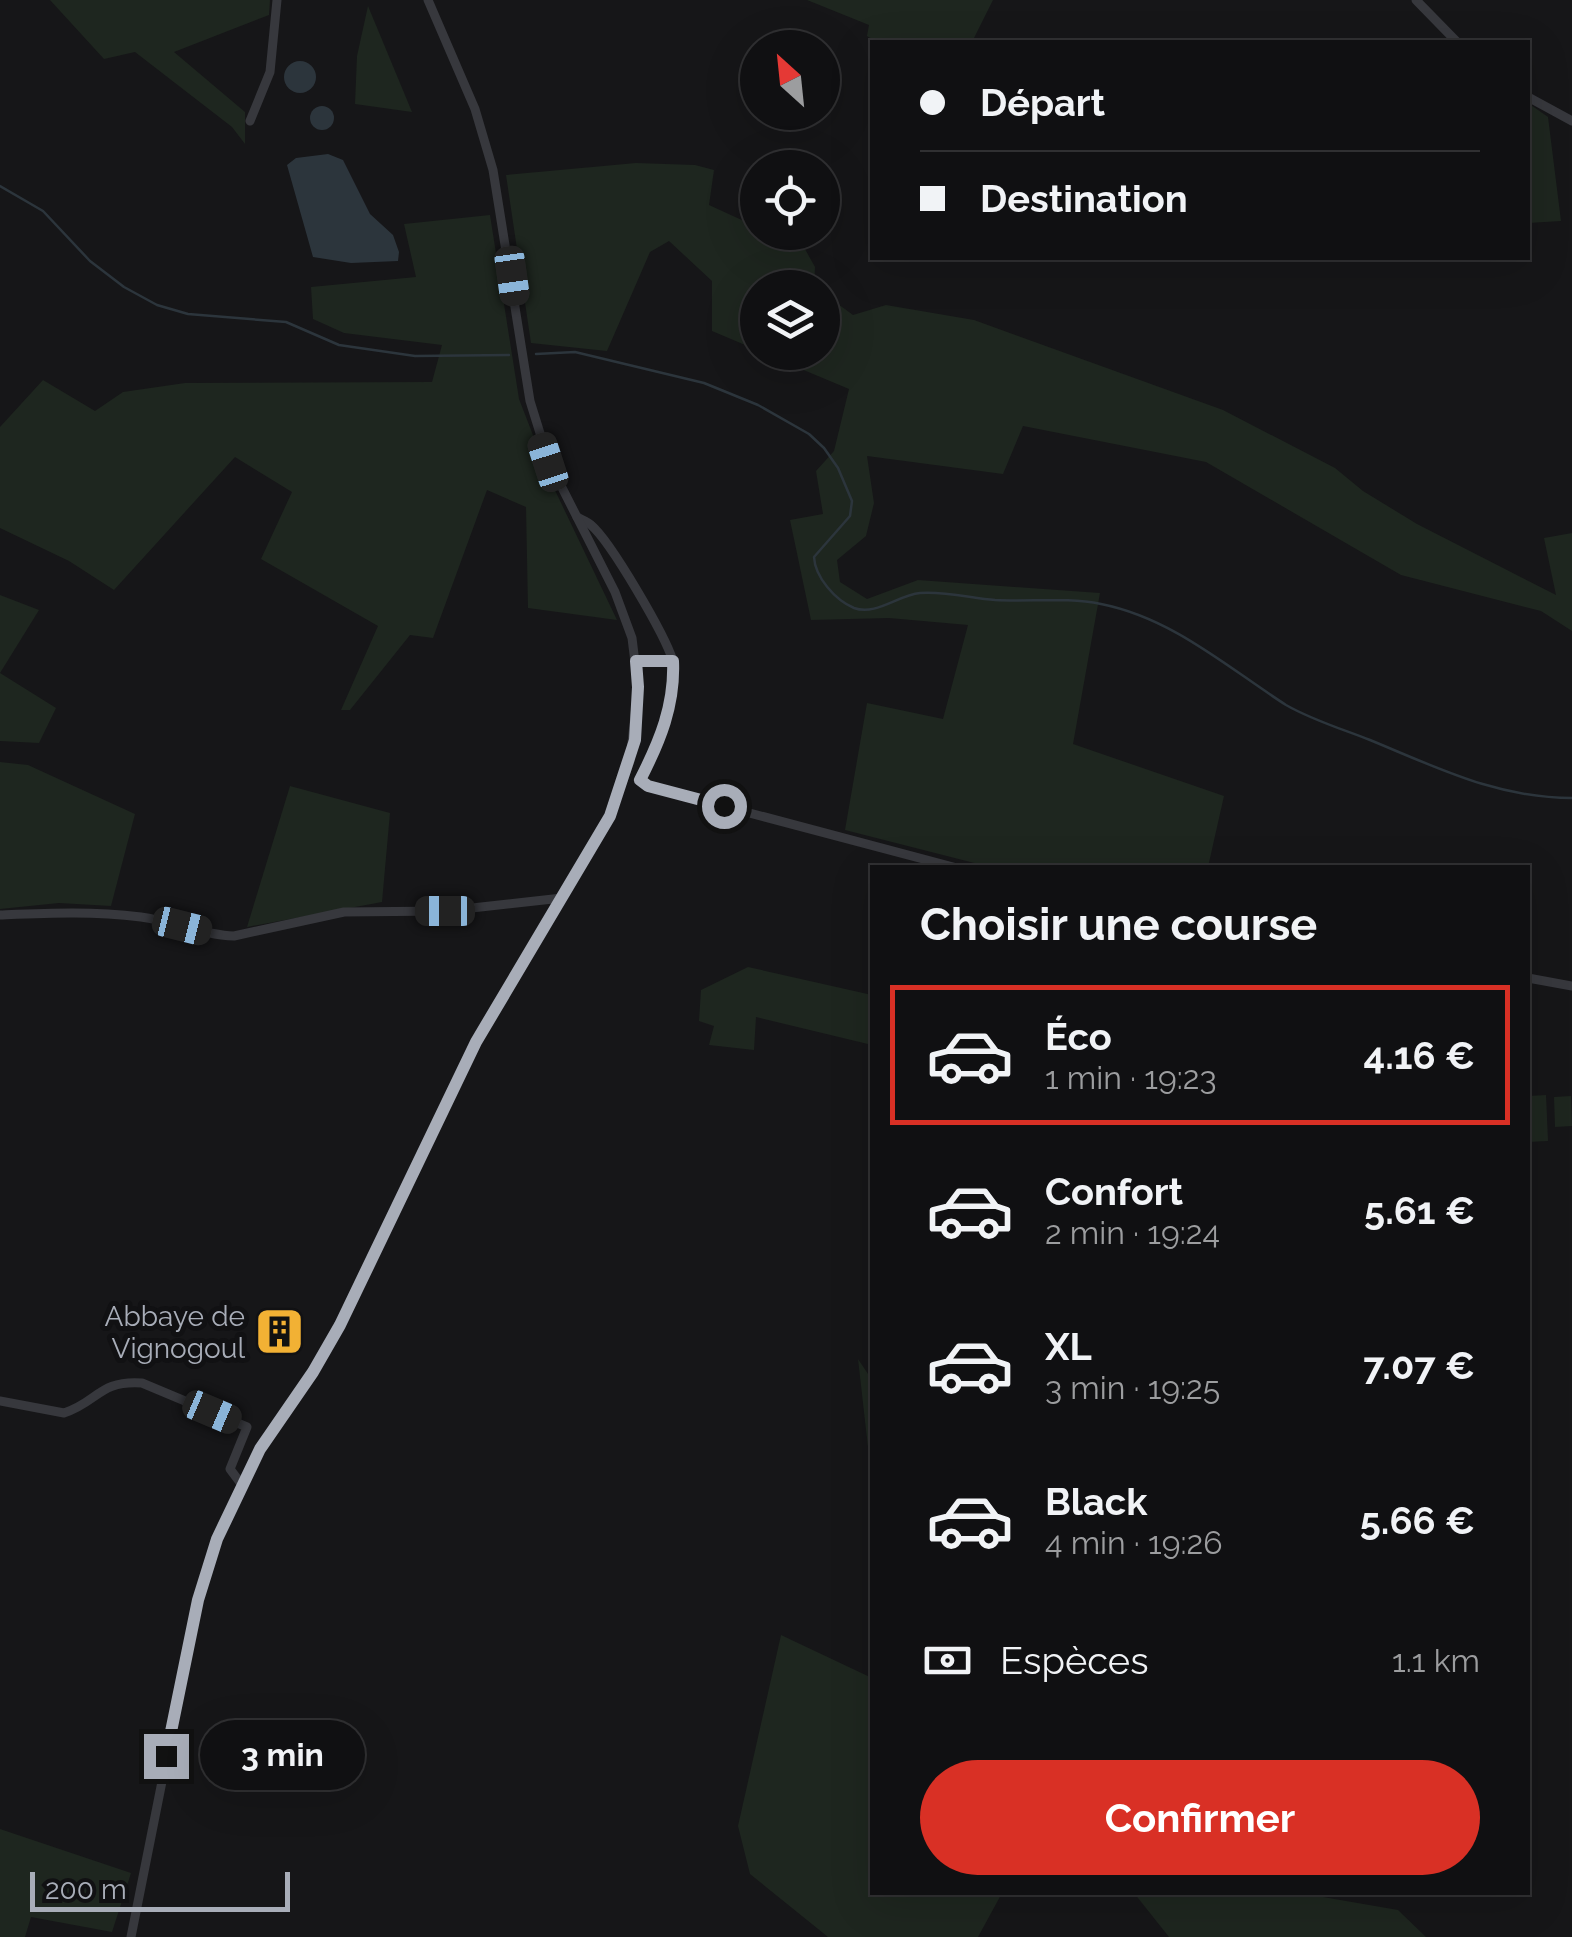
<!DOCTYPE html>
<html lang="fr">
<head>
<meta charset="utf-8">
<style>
	body { margin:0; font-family:Raleway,sans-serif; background:#1e1e20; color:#f1f3f6; height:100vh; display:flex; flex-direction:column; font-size:38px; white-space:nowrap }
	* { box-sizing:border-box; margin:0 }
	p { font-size:32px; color:#9c9d9f }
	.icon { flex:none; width:55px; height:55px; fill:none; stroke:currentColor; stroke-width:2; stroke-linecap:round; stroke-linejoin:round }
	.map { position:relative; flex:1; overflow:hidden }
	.side { position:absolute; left:870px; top:865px; width:660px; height:1030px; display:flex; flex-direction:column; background:#101012; border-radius:0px; box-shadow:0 10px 40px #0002,0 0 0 2px #303032 }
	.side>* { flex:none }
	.hud { position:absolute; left:870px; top:40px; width:660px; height:220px; border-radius:0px; box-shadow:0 10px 40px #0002,0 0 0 2px #303032; display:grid; align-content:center; height:220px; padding:0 50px; background:#101012 }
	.needle { width:65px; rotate:333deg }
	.controls { position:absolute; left:740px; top:30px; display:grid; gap:20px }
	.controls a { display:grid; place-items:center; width:100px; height:100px; border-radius:50%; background:#101012; box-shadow:0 10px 40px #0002,0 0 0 2px #303032; font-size:50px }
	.scale { position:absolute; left:30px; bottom:25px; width:260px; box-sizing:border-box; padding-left:10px; border:5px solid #a8adb8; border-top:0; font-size:28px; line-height:35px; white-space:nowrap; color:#a8adb8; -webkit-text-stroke:8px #111113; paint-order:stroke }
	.end { position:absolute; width:45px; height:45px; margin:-22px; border:12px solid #a8adb8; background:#111; box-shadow:0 0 0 5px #111 }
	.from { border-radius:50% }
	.bubble { position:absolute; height:70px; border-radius:35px; background:#101012; box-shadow:0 10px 40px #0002,0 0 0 2px #303032; font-size:32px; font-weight:700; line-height:70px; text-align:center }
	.car { position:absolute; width:30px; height:60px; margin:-30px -15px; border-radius:12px; box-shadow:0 0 8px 2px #0007; background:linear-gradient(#222 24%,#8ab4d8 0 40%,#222 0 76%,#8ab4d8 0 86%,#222 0) }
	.hud b { display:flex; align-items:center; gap:35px; height:95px; font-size:38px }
	.hud b+b { border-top:2px solid #303032 }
	.hud i { width:25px; height:25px; background:#f1f3f6 }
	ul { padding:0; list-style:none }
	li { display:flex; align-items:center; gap:30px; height:140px; margin:0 20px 15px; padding:0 30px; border:5px solid transparent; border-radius:0px }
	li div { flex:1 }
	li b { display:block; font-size:38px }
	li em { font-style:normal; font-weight:700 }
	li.on { border-color:#d93025 }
	li>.icon { width:90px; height:90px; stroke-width:1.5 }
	h2 { padding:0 50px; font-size:45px; line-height:120px }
	.pay { display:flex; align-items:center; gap:25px; height:110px; padding:0 50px; font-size:38px }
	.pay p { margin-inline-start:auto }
	.action { display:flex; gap:20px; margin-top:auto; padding:20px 50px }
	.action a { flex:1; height:115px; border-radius:60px; background:#d93025; color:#fff; font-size:40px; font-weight:700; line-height:115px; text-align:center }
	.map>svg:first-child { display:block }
	.green { fill:#1e261f }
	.water { fill:#2c353c }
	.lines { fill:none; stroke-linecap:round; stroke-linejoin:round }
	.stream { stroke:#2c353c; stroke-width:2.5 }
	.minor { stroke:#37383d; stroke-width:9 }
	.route { stroke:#a8adb8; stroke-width:12 }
	.labels { text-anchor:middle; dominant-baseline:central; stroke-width:10; stroke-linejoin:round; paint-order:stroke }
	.poi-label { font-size:28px; fill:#a8adb8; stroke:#111113; text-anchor:end }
</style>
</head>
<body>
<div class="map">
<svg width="1572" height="1937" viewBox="0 0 1572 1937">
	<rect width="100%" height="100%" fill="#161618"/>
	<g class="green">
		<path d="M 50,0 L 270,0 L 269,15 L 174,52 L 245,112 L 245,144 L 232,127 L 135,52 L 104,59 Z"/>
		<path d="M 807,0 L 993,0 L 972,42 L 877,42 L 867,36 L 869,25 Z"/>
		<path d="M 368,6 L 412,112 L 355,104 L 357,56 Z"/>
		<path d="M 1528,103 L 1548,117 L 1561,221 L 1528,223 Z"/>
		<path d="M 636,163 L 695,165 L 714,170 L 709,205 L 757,227 L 758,232 L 763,233 L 775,245 L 796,233 L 815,267 L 814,287 L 758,288 L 757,350 L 712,331 L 712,281 L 669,241 L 650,252 L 607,351 L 531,343 L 506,175 Z"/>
		<path d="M 490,215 L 519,399 L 552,484 L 617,620 L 528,608 L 526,507 L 487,490 L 433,638 L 410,635 L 350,710 L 341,710 L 378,626 L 261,559 L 292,492 L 235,457 L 114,590 L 69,561 L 0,528 L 0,427 L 43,380 L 95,411 L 123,392 L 185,383 L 432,382 L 442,345 L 344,333 L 313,319 L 311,287 L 416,277 L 404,224 Z"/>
		<path d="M 823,293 L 853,315 L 886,305 L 974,320 L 1223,410 L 1335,468 L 1363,491 L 1417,524 L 1556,595 L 1544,538 L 1572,533 L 1572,631 L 1541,611 L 1401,575 L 1206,462 L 1023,426 L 1003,474 L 867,456 L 874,503 L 866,536 L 837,560 L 840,582 L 867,599 L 918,580 L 1100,593 L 1073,744 L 1224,796 L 1208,867 L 990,867 L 845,830 L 867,703 L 943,719 L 968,625 L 889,618 L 811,620 L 790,520 L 823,514 L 816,471 L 834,451 L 849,389 L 763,353 L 822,352 Z"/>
		<path d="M 0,595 L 39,610 L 0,673 L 56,708 L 39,743 L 0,741 Z"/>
		<path d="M 0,762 L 28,765 L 135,814 L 111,906 L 59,903 L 0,909 Z"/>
		<path d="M 290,786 L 390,813 L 382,902 L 247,927 Z"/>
		<path d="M 748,967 L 872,995 L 872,1045 L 756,1017 L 754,1050 L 709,1045 L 714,1026 L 699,1021 L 701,990 Z"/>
		<path d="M 1546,1095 L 1548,1141 L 1528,1142 L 1528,1096 Z"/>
		<path d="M 1571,1096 L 1572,1126 L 1555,1127 L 1554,1097 Z"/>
		<path d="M 858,1359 L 872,1380 L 872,1458 L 869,1456 Z"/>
		<path d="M 781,1635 L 872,1678 L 872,1892 L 1002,1893 L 978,1937 L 828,1937 L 750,1874 L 738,1826 Z"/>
		<path d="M 0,1829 L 131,1873 L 112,1932 L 31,1917 L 25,1937 L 0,1937 Z"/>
		<path d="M 1134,1893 L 1300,1893 L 1398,1910 L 1426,1937 L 1169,1937 Z"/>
	</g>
	<g class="water">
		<circle cx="300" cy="77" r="16"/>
		<circle cx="322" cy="118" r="12"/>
		<path d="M 328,154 L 343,160 L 370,214 L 393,235 L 399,252 L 398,261 L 351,263 L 313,257 L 287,165 L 296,158 Z"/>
	</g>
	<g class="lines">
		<g class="stream">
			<path d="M 0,186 L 43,211 L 90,261 L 124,287 L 157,305 L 188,314 L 286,322 L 339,345 L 415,356 L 509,355"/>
			<path d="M 536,354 L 575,352 L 704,383 L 758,405 L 809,434 L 824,448 L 838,468 L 852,501 L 850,516 L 814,557 C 815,577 835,600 854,608 C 876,616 898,595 920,593 C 944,591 971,598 995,600 C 1031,602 1066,597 1101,604 C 1172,618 1227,667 1286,705 C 1312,720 1342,729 1370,740 C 1438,768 1497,798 1572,798"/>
		</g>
		<g class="minor">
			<path d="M 1416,0 L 1457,42"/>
			<path d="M 1528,97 L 1572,121"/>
			<path d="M 250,121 L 270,72 L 277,0"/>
			<path d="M 577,517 C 580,519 588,522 591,525 C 611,542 665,635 673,661"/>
			<path d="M 636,661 L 673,661 C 675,705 660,740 641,779 L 648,786 L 957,868"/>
			<path d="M 0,915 C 50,913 91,911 141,917 C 173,921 202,935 234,936 L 344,912 L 445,911 L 562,898"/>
			<path d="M 1528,978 L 1572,986"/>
			<path d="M 0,1401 L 64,1413 C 98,1402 99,1380 142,1383 L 247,1427 L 230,1469 L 242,1485"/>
			<path d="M 131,1937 L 198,1601 L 217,1539 L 260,1449 L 313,1372 L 340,1325 L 476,1042 L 610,816 L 630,761 L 638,687 L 632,638 L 615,592 L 549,462 L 530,401 L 493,170 L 475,109 L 428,0"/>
		</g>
	</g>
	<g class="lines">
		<path class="route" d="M 166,1756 L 198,1600 L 217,1539 L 260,1449 L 313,1372 L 340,1325 L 476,1042 L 610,816 L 635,740 L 638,687 L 636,661 L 673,661 C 675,705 660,741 640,780 L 648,786 L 724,806"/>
	</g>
	<defs>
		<symbol id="building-square" viewBox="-11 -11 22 22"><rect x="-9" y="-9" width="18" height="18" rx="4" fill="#f2b134" stroke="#111113"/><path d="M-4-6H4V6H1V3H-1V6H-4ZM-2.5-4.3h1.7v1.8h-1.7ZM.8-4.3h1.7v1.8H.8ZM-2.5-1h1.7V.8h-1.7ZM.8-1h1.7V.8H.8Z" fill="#111"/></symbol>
	</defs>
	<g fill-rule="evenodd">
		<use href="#building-square" x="252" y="1304" width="55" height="55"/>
	</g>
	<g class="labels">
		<g class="poi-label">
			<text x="245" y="1316">Abbaye de<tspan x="245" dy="32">Vignogoul</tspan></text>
		</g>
	</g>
</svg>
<div class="controls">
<a><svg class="needle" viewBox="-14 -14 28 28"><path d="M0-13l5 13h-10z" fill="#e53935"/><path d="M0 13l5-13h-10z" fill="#9c9d9f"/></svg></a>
<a><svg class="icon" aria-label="locate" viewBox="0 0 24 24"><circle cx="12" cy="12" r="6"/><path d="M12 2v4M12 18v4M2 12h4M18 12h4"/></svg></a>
<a><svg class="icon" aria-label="layers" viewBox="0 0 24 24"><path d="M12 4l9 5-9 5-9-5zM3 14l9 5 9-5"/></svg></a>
</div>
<div class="scale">200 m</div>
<i class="end from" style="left:724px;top:806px"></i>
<i class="end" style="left:166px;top:1756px"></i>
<div class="bubble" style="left:200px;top:1720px;width:165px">3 min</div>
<i class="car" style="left:512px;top:276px;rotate:172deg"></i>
<i class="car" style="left:548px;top:462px;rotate:342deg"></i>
<i class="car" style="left:445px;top:911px;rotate:270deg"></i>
<i class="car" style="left:182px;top:926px;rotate:104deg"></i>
<i class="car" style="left:212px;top:1412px;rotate:113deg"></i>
<div class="hud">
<b><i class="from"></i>Départ</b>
<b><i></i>Destination</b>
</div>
<section class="side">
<h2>Choisir une course</h2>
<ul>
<li class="on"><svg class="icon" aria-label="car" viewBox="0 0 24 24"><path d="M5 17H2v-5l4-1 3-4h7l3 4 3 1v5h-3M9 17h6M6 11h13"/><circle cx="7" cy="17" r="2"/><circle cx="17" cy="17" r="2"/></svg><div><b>Éco</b><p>1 min · 19:23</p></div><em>4.16 €</em></li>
<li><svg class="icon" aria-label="car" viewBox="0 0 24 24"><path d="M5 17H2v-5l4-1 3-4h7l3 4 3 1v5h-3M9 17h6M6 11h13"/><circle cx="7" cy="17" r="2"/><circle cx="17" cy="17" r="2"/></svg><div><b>Confort</b><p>2 min · 19:24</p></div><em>5.61 €</em></li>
<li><svg class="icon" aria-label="car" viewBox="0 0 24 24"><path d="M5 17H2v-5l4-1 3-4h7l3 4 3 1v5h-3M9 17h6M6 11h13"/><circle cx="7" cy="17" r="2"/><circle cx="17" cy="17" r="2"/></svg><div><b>XL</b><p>3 min · 19:25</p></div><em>7.07 €</em></li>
<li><svg class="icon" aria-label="car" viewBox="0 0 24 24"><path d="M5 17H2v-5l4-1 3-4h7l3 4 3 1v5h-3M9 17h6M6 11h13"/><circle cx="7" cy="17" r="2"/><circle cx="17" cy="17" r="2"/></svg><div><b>Black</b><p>4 min · 19:26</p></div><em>5.66 €</em></li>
</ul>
<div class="pay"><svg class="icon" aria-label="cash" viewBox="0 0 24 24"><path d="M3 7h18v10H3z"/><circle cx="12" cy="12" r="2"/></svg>Espèces<p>1.1 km</p></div>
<div class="action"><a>Confirmer</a></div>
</section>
</div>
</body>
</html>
